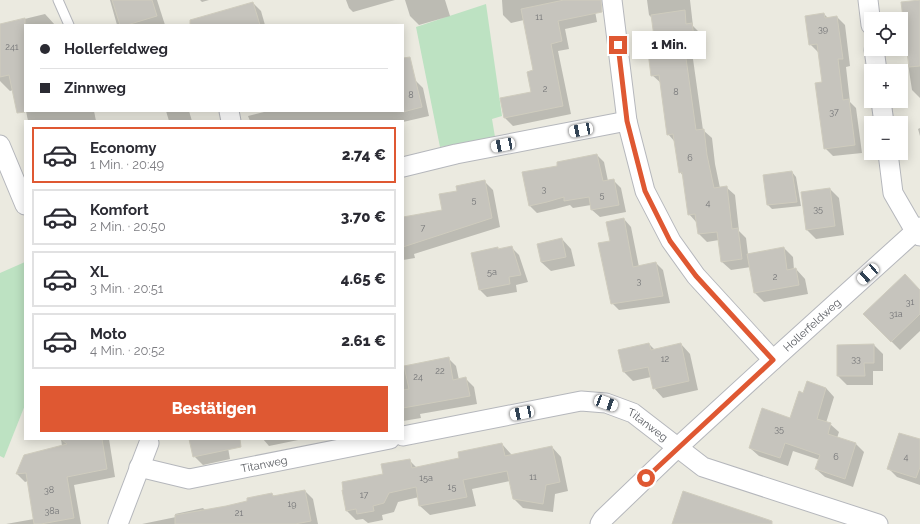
<!DOCTYPE html>
<html lang="de">
<head>
<meta charset="utf-8">
<style>
	body { margin:0; font-family:Raleway,sans-serif; background:#f7f7f7; color:#2b2b33; height:100vh; display:flex; flex-direction:column; font-size:15px; white-space:nowrap }
	* { box-sizing:border-box; margin:0 }
	p { font-size:13px; color:#7c7c81 }
	.icon { flex:none; width:22px; height:22px; fill:none; stroke:currentColor; stroke-width:2; stroke-linecap:round; stroke-linejoin:round }
	.map { position:relative; flex:1; overflow:hidden }
	.sheet { position:absolute; left:24px; top:120px; width:380px; height:320px; display:flex; flex-direction:column; background:#fff; border-radius:0px; box-shadow:0 2px 10px #0003 }
	.sheet>* { flex:none }
	.guide { position:absolute; left:24px; top:24px; width:380px; height:88px; border-radius:0px; box-shadow:0 2px 10px #0003; display:grid; align-content:center; height:88px; padding:0 16px; background:#fff }
	.controls { position:absolute; left:864px; top:12px; display:grid; gap:8px }
	.controls a { display:grid; place-items:center; width:44px; height:44px; border-radius:0px; background:#fff; box-shadow:0 2px 10px #0003; font-size:20px }
	.end { position:absolute; width:18px; height:18px; margin:-9px; border:5px solid #df5832; background:#fff; box-shadow:0 0 0 2px #fff }
	.from { border-radius:50% }
	.bubble { position:absolute; height:28px; border-radius:0px; background:#fff; box-shadow:0 2px 10px #0003; font-size:13px; font-weight:800; line-height:28px; text-align:center }
	.car { position:absolute; width:12px; height:24px; margin:-12px -6px; border-radius:5px; box-shadow:0 0 3px 1px #0007; background:linear-gradient(#fff 24%,#345 0 40%,#fff 0 76%,#345 0 86%,#fff 0) }
	.guide b { display:flex; align-items:center; gap:14px; height:38px; font-size:15px }
	.guide b+b { border-top:1px solid #e1e1e2 }
	.guide i { width:10px; height:10px; background:#2b2b33 }
	ul { padding:7px 0 0; list-style:none }
	li { display:flex; align-items:center; gap:12px; height:56px; margin:0 8px 6px; padding:0 8px; border:2px solid #e1e1e2; border-radius:0px }
	li div { flex:1 }
	li b { display:block; font-size:15px }
	li em { font-style:normal; font-weight:800 }
	li.active { border-color:#df5832 }
	li>.icon { width:36px; height:36px; stroke-width:1.5 }
	.button { display:flex; gap:8px; margin-top:auto; padding:8px 16px }
	.button a { flex:1; height:46px; border-radius:0px; background:#df5832; color:#fff; font-size:16px; font-weight:800; line-height:46px; text-align:center }
	.map>svg:first-child { display:block }
	.green { fill:#bde2c2 }
	.shadow { fill:#0003 }
	.building { fill:#c6c4bd; stroke:#cfccbe }
	.lines { fill:none; stroke-linecap:round; stroke-linejoin:round }
	.service-casing { stroke:#b5b7bc; stroke-width:11 }
	.minor-casing { stroke:#b5b7bc; stroke-width:21 }
	.service { stroke:#fff; stroke-width:9 }
	.minor { stroke:#fff; stroke-width:19 }
	.route { stroke:#df5832; stroke-width:5 }
	.labels { text-anchor:middle; dominant-baseline:central; stroke-width:3.5; stroke-linejoin:round; paint-order:stroke }
	.number-label { font-size:9px; fill:#747577 }
	.street-label { font-size:11px; fill:#585b60; stroke:#fff }
</style>
</head>
<body>
<div class="map">
<svg width="920" height="524" viewBox="0 0 920 524">
	<rect width="100%" height="100%" fill="#ebeae0"/>
	<g class="green">
		<path d="M 486,4 L 502,116 L 492,119 L 495,137 L 440,147 L 416,27 Z"/>
		<path d="M 25,262 L 25,405 L 4,458 L 0,456 L 0,273 Z"/>
	</g>
	<g class="shadow">
		<path d="M 110,0 L 157,0 L 165,25 L 117,25 Z"/>
		<path d="M 200,0 L 209,0 L 202,2 Z"/>
		<path d="M 346,0 L 395,0 L 353,12 L 349,8 Z"/>
		<path d="M 405,0 L 445,0 L 450,16 L 419,25 L 410,16 Z"/>
		<path d="M 502,0 L 593,0 L 597,22 L 565,29 L 569,49 L 558,51 L 571,114 L 513,126 L 505,118 L 501,99 L 533,92 L 534,71 L 524,20 L 511,23 L 503,15 Z"/>
		<path d="M 647,0 L 690,0 L 693,26 L 700,33 L 703,58 L 693,59 L 703,130 L 712,138 L 715,164 L 720,188 L 726,187 L 735,195 L 739,231 L 746,238 L 748,254 L 784,248 L 793,257 L 794,270 L 796,269 L 805,279 L 808,294 L 764,302 L 755,293 L 751,267 L 731,270 L 722,262 L 719,240 L 707,242 L 699,234 L 697,223 L 689,214 L 684,177 L 680,172 L 675,142 L 668,134 L 661,83 L 652,75 L 657,52 L 653,19 L 649,15 Z"/>
		<path d="M 920,1 L 920,98 L 912,90 L 908,64 L 910,63 Z"/>
		<path d="M 253,3 L 261,11 L 265,25 L 221,25 Z"/>
		<path d="M 45,14 L 55,25 L 25,25 L 25,107 L 19,88 L 10,91 L 0,81 L 0,25 Z"/>
		<path d="M 824,14 L 828,18 L 837,17 L 845,25 L 850,66 L 846,67 L 850,102 L 856,108 L 862,153 L 833,156 L 825,148 L 823,83 L 819,53 L 810,44 Z"/>
		<path d="M 415,80 L 423,88 L 429,116 L 403,122 L 403,121 L 250,121 L 248,116 L 268,111 L 403,111 L 403,83 Z"/>
		<path d="M 26,111 L 94,111 L 96,121 L 28,121 Z"/>
		<path d="M 166,111 L 189,111 L 192,121 L 169,121 Z"/>
		<path d="M 920,128 L 920,136 L 918,129 Z"/>
		<path d="M 597,155 L 604,162 L 608,181 L 613,180 L 621,188 L 626,212 L 600,217 L 592,210 L 591,205 L 573,208 L 570,205 L 555,209 L 537,213 L 530,206 L 558,166 Z"/>
		<path d="M 792,172 L 796,177 L 801,206 L 772,209 L 768,205 Z"/>
		<path d="M 484,181 L 493,190 L 500,227 L 414,254 L 415,258 L 403,260 L 403,218 L 444,211 L 458,192 Z"/>
		<path d="M 830,189 L 839,198 L 844,235 L 816,239 L 807,230 Z"/>
		<path d="M 624,219 L 631,227 L 639,267 L 656,263 L 663,270 L 670,303 L 619,310 L 612,303 L 611,242 Z"/>
		<path d="M 562,239 L 571,249 L 575,266 L 551,271 L 541,262 Z"/>
		<path d="M 511,247 L 519,255 L 528,282 L 516,285 L 517,292 L 487,297 L 480,290 L 472,253 L 497,248 L 499,250 Z"/>
		<path d="M 920,291 L 920,331 L 900,350 L 864,314 Z"/>
		<path d="M 649,344 L 655,350 L 681,344 L 690,354 L 698,390 L 663,398 L 654,388 L 651,377 L 633,381 L 624,372 L 619,351 Z"/>
		<path d="M 874,345 L 883,354 L 883,371 L 873,371 L 873,385 L 847,385 L 838,376 L 838,346 Z"/>
		<path d="M 448,358 L 456,366 L 459,380 L 465,378 L 474,387 L 477,404 L 420,414 L 421,418 L 403,421 L 403,367 Z"/>
		<path d="M 807,382 L 826,388 L 834,397 L 826,423 L 830,424 L 839,432 L 837,438 L 856,444 L 864,452 L 853,487 L 825,477 L 816,469 L 820,460 L 793,451 L 788,466 L 759,456 L 750,448 L 791,419 L 804,394 Z"/>
		<path d="M 61,439 L 109,439 L 115,477 L 74,485 L 81,524 L 6,524 L 34,519 L 28,481 L 25,482 L 17,474 L 62,446 Z"/>
		<path d="M 191,439 L 241,439 L 227,442 L 230,459 L 203,465 L 194,456 Z"/>
		<path d="M 263,439 L 303,439 L 269,446 Z"/>
		<path d="M 920,440 L 920,485 L 897,477 L 889,469 Z"/>
		<path d="M 502,444 L 511,454 L 512,455 L 552,447 L 561,457 L 568,491 L 555,494 L 553,512 L 523,508 L 514,499 L 510,481 L 472,489 L 476,506 L 430,515 L 420,506 L 419,497 L 398,502 L 394,512 L 382,515 L 383,520 L 368,523 L 363,519 L 356,520 L 347,511 L 384,475 L 409,460 L 417,468 L 461,459 Z"/>
		<path d="M 305,491 L 313,499 L 318,524 L 142,524 L 176,517 L 175,514 L 203,508 L 205,510 L 249,502 L 272,494 L 275,497 Z"/>
	</g>
	<g class="building">
		<path d="M 112,0 L 152,0 L 157,16 L 127,25 L 120,25 Z"/>
		<path d="M 564,0 L 601,0 L 602,12 L 558,21 L 562,41 L 551,44 L 563,106 L 504,118 L 500,98 L 531,92 L 527,72 L 533,70 L 521,9 Z"/>
		<path d="M 920,0 L 920,66 L 909,67 L 901,2 Z"/>
		<path d="M 253,2 L 260,25 L 190,25 L 190,20 Z"/>
		<path d="M 685,10 L 686,24 L 692,23 L 696,49 L 685,51 L 696,130 L 704,129 L 707,155 L 714,188 L 727,186 L 732,229 L 738,228 L 742,259 L 721,262 L 717,232 L 698,234 L 695,214 L 688,215 L 682,172 L 679,173 L 673,134 L 667,135 L 659,75 L 651,76 L 648,52 L 656,51 L 651,15 Z"/>
		<path d="M 824,13 L 825,18 L 837,16 L 843,59 L 838,59 L 843,100 L 849,99 L 855,145 L 824,149 L 815,83 L 822,82 L 817,44 L 809,45 L 805,16 Z"/>
		<path d="M 25,18 L 25,112 L 17,113 L 9,75 L 0,77 L 0,24 Z"/>
		<path d="M 410,57 L 422,107 L 403,112 L 403,58 Z"/>
		<path d="M 597,154 L 603,181 L 614,179 L 619,205 L 591,210 L 589,197 L 564,201 L 564,197 L 547,202 L 529,206 L 522,172 L 557,166 L 557,162 Z"/>
		<path d="M 792,171 L 797,202 L 767,205 L 763,175 Z"/>
		<path d="M 485,180 L 492,218 L 403,247 L 403,217 L 442,210 L 439,194 L 457,191 L 456,186 Z"/>
		<path d="M 830,188 L 835,226 L 806,230 L 801,192 Z"/>
		<path d="M 624,218 L 633,267 L 656,262 L 663,296 L 611,304 L 598,243 L 610,241 L 606,222 Z"/>
		<path d="M 562,238 L 566,257 L 541,262 L 537,244 Z"/>
		<path d="M 512,246 L 521,275 L 509,277 L 510,284 L 479,290 L 471,253 L 498,247 L 498,249 Z"/>
		<path d="M 784,247 L 787,270 L 796,268 L 799,285 L 754,293 L 747,254 Z"/>
		<path d="M 905,274 L 920,290 L 920,314 L 891,342 L 863,314 Z"/>
		<path d="M 649,343 L 651,350 L 681,343 L 689,381 L 653,389 L 648,367 L 623,372 L 618,350 Z"/>
		<path d="M 874,344 L 874,363 L 864,363 L 865,376 L 837,376 L 837,345 Z"/>
		<path d="M 449,357 L 453,380 L 466,377 L 470,396 L 403,408 L 403,390 L 409,389 L 404,366 Z"/>
		<path d="M 807,381 L 826,388 L 817,419 L 831,423 L 828,434 L 856,443 L 845,479 L 815,469 L 820,455 L 785,443 L 780,458 L 749,448 L 762,408 L 790,418 L 799,391 L 803,393 Z"/>
		<path d="M 899,433 L 920,439 L 920,467 L 916,478 L 887,469 Z"/>
		<path d="M 61,439 L 102,439 L 107,469 L 67,477 L 74,518 L 41,524 L 34,524 L 26,473 L 16,474 L 24,455 L 67,444 Z"/>
		<path d="M 189,439 L 240,439 L 241,447 L 193,457 Z"/>
		<path d="M 502,443 L 505,456 L 552,446 L 560,482 L 546,485 L 543,504 L 513,499 L 507,471 L 463,480 L 467,497 L 419,506 L 416,487 L 389,493 L 384,503 L 373,506 L 374,511 L 357,514 L 356,509 L 346,511 L 342,490 L 343,490 L 342,482 L 383,474 L 381,464 L 410,459 L 412,468 L 459,458 L 458,452 Z"/>
		<path d="M 305,490 L 311,521 L 295,524 L 175,524 L 175,515 L 226,506 L 247,501 L 247,498 L 272,493 L 273,496 Z"/>
		<path d="M 683,491 L 772,521 L 772,524 L 672,524 Z"/>
	</g>
	<g class="lines">
		<defs>
			<path id="service" d="M 58,0 L 69,25"/>
			<g id="minor">
				<path d="M 612,0 L 627,121 L 645,191 L 671,241 L 696,276 L 773,360"/>
				<path d="M 868,0 L 871,25"/>
				<path d="M 874,49 L 877,71"/>
				<path d="M 881,101 L 884,123"/>
				<path d="M 229,111 L 231,121"/>
				<path d="M 0,145 L 25,205"/>
				<path d="M 888,153 L 893,193 L 915,231 L 920,236"/>
				<path d="M 403,167 L 456,154 L 627,121"/>
				<path id="s1" d="M 403,436 L 581,401 L 606,403 L 633,413 L 703,467 L 878,524"/>
				<path id="s2" d="M 139,467 L 189,479 L 390,439"/>
				<path d="M 118,524 L 149,443"/>
				<path id="s3" d="M 600,524 L 603,519 L 678,447 L 773,360 L 920,227"/>
			</g>
		</defs>
		<use href="#service" class="service-casing"/>
		<use href="#minor" class="minor-casing"/>
		<use href="#service" class="service"/>
		<use href="#minor" class="minor"/>
	</g>
	<g class="lines">
		<path class="route" d="M 618,45 L 627,121 L 645,191 L 670,241 L 696,276 L 773,360 L 646,478"/>
	</g>
	<g class="labels">
		<g class="number-label">
			<text x="539" y="17">11</text>
			<text x="823" y="29">39</text>
			<text x="12" y="47">241</text>
			<text x="545" y="89">2</text>
			<text x="676" y="92">8</text>
			<text x="411" y="95">8</text>
			<text x="834" y="112">37</text>
			<text x="690" y="158">6</text>
			<text x="544" y="189">3</text>
			<text x="602" y="195">5</text>
			<text x="474" y="200">5</text>
			<text x="708" y="203">4</text>
			<text x="818" y="209">35</text>
			<text x="423" y="228">7</text>
			<text x="492" y="272">5a</text>
			<text x="775" y="277">2</text>
			<text x="639" y="281">3</text>
			<text x="910" y="302">31</text>
			<text x="896" y="314">31a</text>
			<text x="665" y="359">12</text>
			<text x="856" y="359">33</text>
			<text x="440" y="371">22</text>
			<text x="418" y="377">24</text>
			<text x="779" y="429">35</text>
			<text x="836" y="457">6</text>
			<text x="906" y="457">4</text>
			<text x="533" y="477">11</text>
			<text x="426" y="478">15a</text>
			<text x="452" y="487">15</text>
			<text x="49" y="490">38</text>
			<text x="364" y="495">17</text>
			<text x="292" y="504">19</text>
			<text x="52" y="511">38a</text>
			<text x="239" y="513">21</text>
		</g>
		<g class="street-label">
			<text stroke="none"><textPath href="#s3" startOffset="291">Hollerfeldweg</textPath></text>
			<text stroke="none"><textPath href="#s1" startOffset="254">Titanweg</textPath></text>
			<text stroke="none"><textPath href="#s2" startOffset="128">Titanweg</textPath></text>
		</g>
	</g>
</svg>
<div class="controls">
<a><svg class="icon" aria-label="locate" viewBox="0 0 24 24"><circle cx="12" cy="12" r="6"/><path d="M12 2v4M12 18v4M2 12h4M18 12h4"/></svg></a>
<a>+</a>
<a>−</a>
</div>
<i class="end from" style="left:646px;top:478px"></i>
<i class="end" style="left:618px;top:45px"></i>
<div class="bubble" style="left:632px;top:31px;width:74px">1 Min.</div>
<i class="car" style="left:581px;top:130px;rotate:259deg"></i>
<i class="car" style="left:503px;top:145px;rotate:259deg"></i>
<i class="car" style="left:868px;top:274px;rotate:228deg"></i>
<i class="car" style="left:606px;top:403px;rotate:110deg"></i>
<i class="car" style="left:522px;top:413px;rotate:259deg"></i>
<div class="guide">
<b><i class="from"></i>Hollerfeldweg</b>
<b><i></i>Zinnweg</b>
</div>
<section class="sheet">
<ul>
<li class="active"><svg class="icon" aria-label="car" viewBox="0 0 24 24"><path d="M5 17H2v-5l4-1 3-4h7l3 4 3 1v5h-3M9 17h6M6 11h13"/><circle cx="7" cy="17" r="2"/><circle cx="17" cy="17" r="2"/></svg><div><b>Economy</b><p>1 Min. · 20:49</p></div><em>2.74 €</em></li>
<li><svg class="icon" aria-label="car" viewBox="0 0 24 24"><path d="M5 17H2v-5l4-1 3-4h7l3 4 3 1v5h-3M9 17h6M6 11h13"/><circle cx="7" cy="17" r="2"/><circle cx="17" cy="17" r="2"/></svg><div><b>Komfort</b><p>2 Min. · 20:50</p></div><em>3.70 €</em></li>
<li><svg class="icon" aria-label="car" viewBox="0 0 24 24"><path d="M5 17H2v-5l4-1 3-4h7l3 4 3 1v5h-3M9 17h6M6 11h13"/><circle cx="7" cy="17" r="2"/><circle cx="17" cy="17" r="2"/></svg><div><b>XL</b><p>3 Min. · 20:51</p></div><em>4.65 €</em></li>
<li><svg class="icon" aria-label="car" viewBox="0 0 24 24"><path d="M5 17H2v-5l4-1 3-4h7l3 4 3 1v5h-3M9 17h6M6 11h13"/><circle cx="7" cy="17" r="2"/><circle cx="17" cy="17" r="2"/></svg><div><b>Moto</b><p>4 Min. · 20:52</p></div><em>2.61 €</em></li>
</ul>
<div class="button"><a>Bestätigen</a></div>
</section>
</div>
</body>
</html>
